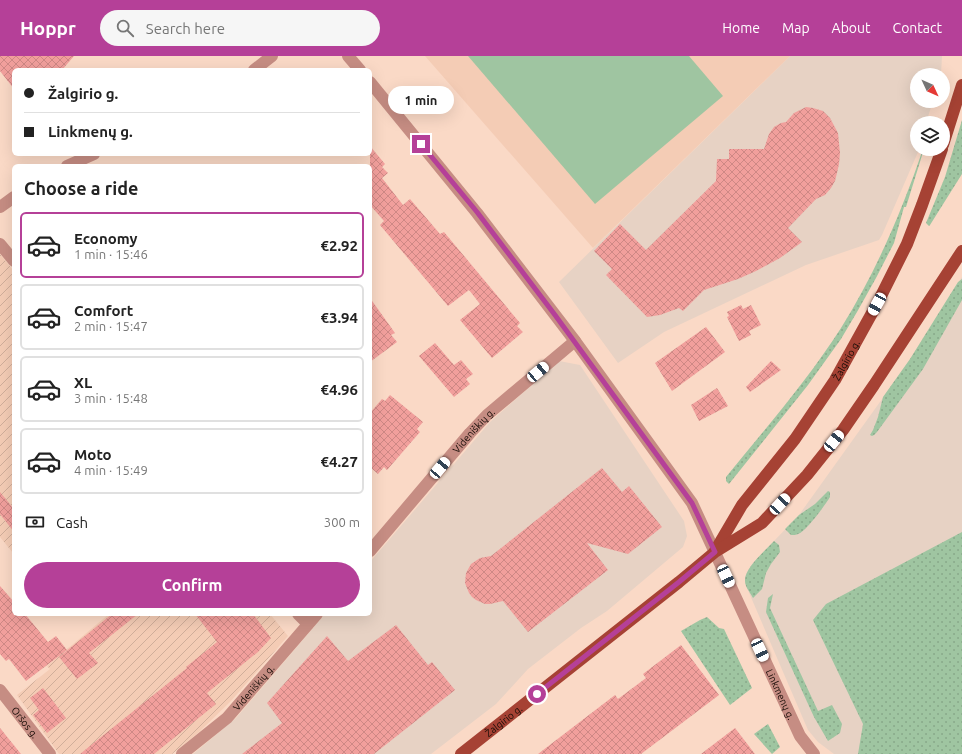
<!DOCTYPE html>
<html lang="en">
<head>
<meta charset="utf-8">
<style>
	body { margin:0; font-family:Ubuntu,sans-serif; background:#f6f6f6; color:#222; height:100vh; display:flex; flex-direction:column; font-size:15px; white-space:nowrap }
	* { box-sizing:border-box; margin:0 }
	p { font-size:13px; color:#767676 }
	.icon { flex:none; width:22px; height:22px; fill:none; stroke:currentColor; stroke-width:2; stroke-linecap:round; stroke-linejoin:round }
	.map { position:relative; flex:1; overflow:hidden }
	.sheet { position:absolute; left:12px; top:108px; width:360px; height:452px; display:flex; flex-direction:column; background:#fff; border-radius:6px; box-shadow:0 4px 16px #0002 }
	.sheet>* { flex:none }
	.top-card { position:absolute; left:12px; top:12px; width:360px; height:88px; border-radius:6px; box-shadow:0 4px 16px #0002; display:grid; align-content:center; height:88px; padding:0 12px; background:#fff }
	.needle { width:26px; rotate:134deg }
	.fabs { position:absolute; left:910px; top:12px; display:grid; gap:8px }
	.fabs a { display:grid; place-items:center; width:40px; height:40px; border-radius:50%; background:#fff; box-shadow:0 4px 16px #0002; font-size:20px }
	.end { position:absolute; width:18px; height:18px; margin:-9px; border:5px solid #b54098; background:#fff; box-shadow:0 0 0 2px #fff }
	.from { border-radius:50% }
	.bubble { position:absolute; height:28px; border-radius:14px; background:#fff; box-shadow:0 4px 16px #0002; font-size:13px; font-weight:700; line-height:28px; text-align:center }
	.car { position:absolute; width:12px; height:24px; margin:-12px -6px; border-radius:5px; box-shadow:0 0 3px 1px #0007; background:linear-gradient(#fff 24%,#345 0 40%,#fff 0 76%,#345 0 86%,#fff 0) }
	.top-card b { display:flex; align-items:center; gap:14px; height:38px; font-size:15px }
	.top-card b+b { border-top:1px solid #e0e0e0 }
	.top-card i { width:10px; height:10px; background:#222 }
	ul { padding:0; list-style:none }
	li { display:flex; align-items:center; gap:12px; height:66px; margin:0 8px 6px; padding:0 4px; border:2px solid #e0e0e0; border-radius:6px }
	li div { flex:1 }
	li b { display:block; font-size:15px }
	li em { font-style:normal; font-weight:700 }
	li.active { border-color:#b54098 }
	li>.icon { width:36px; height:36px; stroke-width:1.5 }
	h2 { padding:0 12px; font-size:18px; line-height:48px }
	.pay { display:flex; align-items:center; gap:10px; height:44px; padding:0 12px; font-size:15px }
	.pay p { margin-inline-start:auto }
	.action { display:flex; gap:8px; margin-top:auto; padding:8px 12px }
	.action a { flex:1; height:46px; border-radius:24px; background:#b54098; color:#fff; font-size:16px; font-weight:700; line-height:46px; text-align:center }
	header { display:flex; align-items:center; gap:24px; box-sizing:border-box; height:56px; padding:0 20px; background:#b54098; color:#fff }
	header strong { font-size:19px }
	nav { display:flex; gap:22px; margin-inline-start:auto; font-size:14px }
	.search { width:280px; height:36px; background:#f6f6f6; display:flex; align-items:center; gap:10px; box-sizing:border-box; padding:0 14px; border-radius:22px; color:#767676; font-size:15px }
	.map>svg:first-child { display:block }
	.commercial { fill:#e7d2c4 }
	.industrial { fill:url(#industrial-furrows) }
	.built { fill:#f4ccb5 }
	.green { fill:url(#green-dots) }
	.pitch { fill:#9fc5a1 }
	.building { fill:url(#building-cross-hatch) }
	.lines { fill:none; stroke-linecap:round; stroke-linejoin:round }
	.street { stroke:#c68d83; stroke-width:12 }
	.primary { stroke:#a64234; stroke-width:12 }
	.route { stroke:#b54098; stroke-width:5 }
	.labels { text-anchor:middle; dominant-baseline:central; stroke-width:4; stroke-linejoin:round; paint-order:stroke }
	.street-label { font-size:10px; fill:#180d07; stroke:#fde9de }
</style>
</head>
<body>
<header>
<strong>Hoppr</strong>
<div class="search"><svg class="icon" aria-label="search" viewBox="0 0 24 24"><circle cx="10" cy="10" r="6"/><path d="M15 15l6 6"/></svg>Search here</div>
<nav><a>Home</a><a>Map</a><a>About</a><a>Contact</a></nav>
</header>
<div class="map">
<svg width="962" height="698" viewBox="0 0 962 698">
	<defs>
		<pattern id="industrial-furrows" width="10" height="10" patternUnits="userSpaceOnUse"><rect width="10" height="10" fill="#f4ccb5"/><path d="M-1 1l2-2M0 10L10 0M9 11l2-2" fill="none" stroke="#d0ae9a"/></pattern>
		<pattern id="green-dots" width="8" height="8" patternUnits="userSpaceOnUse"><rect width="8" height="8" fill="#9fc5a1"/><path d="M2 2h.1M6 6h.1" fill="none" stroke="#88a889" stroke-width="1.8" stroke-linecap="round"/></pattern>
		<pattern id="building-cross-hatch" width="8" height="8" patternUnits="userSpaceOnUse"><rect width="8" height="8" fill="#f19f9c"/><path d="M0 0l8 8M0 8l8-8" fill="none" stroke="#ce8885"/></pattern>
	</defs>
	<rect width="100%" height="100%" fill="#fad9c6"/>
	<g class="commercial">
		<path d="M 790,0 L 942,0 L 941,19 L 917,19 L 917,45 L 933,45 L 926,67 L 917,67 L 917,93 L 918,93 L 918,96 L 882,179 L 879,184 L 806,209 L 664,276 L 618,307 L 559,226 Z"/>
		<path d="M 962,221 L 962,698 L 834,698 L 818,686 L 808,674 L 747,532 L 745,525 L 746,518 L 752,508 L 799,459 L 910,304 Z"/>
		<path d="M 559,305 L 580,309 L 684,465 L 687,480 L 683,491 L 607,555 L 581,572 L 528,613 L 496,648 L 431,698 L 193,698 L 236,662 L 325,558 L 370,558 L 370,506 L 490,366 Z"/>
	</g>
	<g class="industrial">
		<path d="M 0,198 L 14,215 L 13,497 L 0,481 Z"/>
		<path d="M 109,558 L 270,558 L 288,580 L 230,646 L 199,676 L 172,698 L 59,698 L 17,639 L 50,613 L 47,610 Z"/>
	</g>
	<path class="built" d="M 425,0 L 790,0 L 593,192 Z"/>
	<g class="green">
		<path d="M 962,64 L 962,118 L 930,169 L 929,170 L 926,167 L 945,121 Z"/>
		<path d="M 923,93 L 924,93 L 906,151 L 904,151 L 894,187 L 876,222 L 857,256 L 841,283 L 808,329 L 729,428 L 726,425 L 726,421 C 766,372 807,325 841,272 C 876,216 902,155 923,93 Z"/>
		<path d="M 962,223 L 962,244 L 923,313 L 877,376 L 874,379 L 872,380 L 870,379 L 873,374 L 878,361 L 883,341 L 910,303 L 958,226 Z"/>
		<path d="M 828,435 L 830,436 L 830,441 C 825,449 806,476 798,478 C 797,479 792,479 791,479 L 785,473 L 799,459 L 815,448 Z"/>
		<path d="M 962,476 L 962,698 L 858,698 L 863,668 L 813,564 L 826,548 Z"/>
		<path d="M 774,485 L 779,489 L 780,496 L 771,508 L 766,517 L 762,533 L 753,542 C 750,536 745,531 745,525 C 744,512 766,494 774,485 Z"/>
		<path d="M 773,538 L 770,552 L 818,655 L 832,649 L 842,668 L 840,677 L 828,685 L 814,661 L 766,556 L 768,542 Z"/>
		<path d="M 707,561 L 719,572 L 724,573 L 752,632 L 730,649 L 681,575 L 700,564 Z"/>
		<path d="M 768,668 L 780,691 L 772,698 L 754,678 Z"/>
	</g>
	<path class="pitch" d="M 468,0 L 689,0 L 723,40 L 595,148 Z"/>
	<g class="building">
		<path d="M 0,0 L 74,0 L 62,14 L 14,14 L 14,33 L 0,15 Z"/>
		<path d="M 806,51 L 813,52 L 823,55 L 830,62 L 838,77 L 840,97 L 839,108 L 837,117 L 835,125 L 831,132 L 825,139 L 816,143 L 788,172 L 802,186 L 780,202 L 756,215 L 738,223 L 704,234 L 683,255 L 679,252 L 660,259 L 647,261 L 606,219 L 612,213 L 594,195 L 620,168 L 646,194 L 716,125 L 717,103 L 729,103 L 729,93 L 764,93 L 769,78 L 774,71 L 781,67 L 786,66 L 794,57 Z"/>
		<path d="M 370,90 L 385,108 L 382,111 L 388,117 L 382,122 L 403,149 L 410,143 L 440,178 L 444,176 L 520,267 L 517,270 L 523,276 L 492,302 L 460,264 L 480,248 L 469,234 L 448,250 L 380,169 L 384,165 L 370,149 Z"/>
		<path d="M 370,242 L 395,277 L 391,279 L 397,286 L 370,306 Z"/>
		<path d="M 741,249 L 743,253 L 751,249 L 761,269 L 749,275 L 751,279 L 739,285 L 727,261 L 729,260 L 727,256 Z"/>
		<path d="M 706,271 L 725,296 L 672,335 L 655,307 Z"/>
		<path d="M 435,287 L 454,309 L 461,304 L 473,318 L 466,323 L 470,328 L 454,341 L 419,300 Z"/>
		<path d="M 771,305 L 781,314 L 750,336 L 746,331 Z"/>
		<path d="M 717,332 L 728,350 L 699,365 L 691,349 Z"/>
		<path d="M 390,339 L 423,366 L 417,373 L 420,376 L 387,414 L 384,411 L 378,418 L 370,411 L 370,357 L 382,343 L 385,345 Z"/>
		<path d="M 602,412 L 622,436 L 629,430 L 662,471 L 628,498 L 587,487 L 608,514 L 528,576 L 503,545 L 490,548 L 485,548 L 476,544 L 472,541 L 469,537 L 465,527 L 466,517 L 471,508 L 480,502 L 491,500 Z"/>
		<path d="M 0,436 L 14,453 L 14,476 L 0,458 Z"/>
		<path d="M 0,530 L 14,546 L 14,558 L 25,558 L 48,586 L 56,580 L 67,594 L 26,625 L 9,603 L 6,605 L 0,598 Z"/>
		<path d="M 112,558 L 138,558 L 89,597 L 98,607 L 77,623 L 59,601 Z"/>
		<path d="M 195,558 L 253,558 L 271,582 L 258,596 L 207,637 L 216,648 L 154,698 L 80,698 L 187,612 L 186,611 L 217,586 Z"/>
		<path d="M 396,569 L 428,609 L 432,606 L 455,634 L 374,698 L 242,698 L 282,667 L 267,647 L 327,580 L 348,605 Z"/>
		<path d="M 681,589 L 719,639 L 641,698 L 538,698 L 615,639 L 618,643 L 646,622 L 643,618 Z"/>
		<path d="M 43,632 L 66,662 L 47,677 L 33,659 L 39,654 L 30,642 Z"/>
		<path d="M 0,672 L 21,698 L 0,698 Z"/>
		<path d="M 735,672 L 755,698 L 701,698 Z"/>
	</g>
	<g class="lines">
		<g class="street">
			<path d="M 348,0 L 360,14"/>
			<path d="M 254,14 L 272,0"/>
			<path id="s1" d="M 370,26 L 477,157 L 575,285 L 692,447 L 800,680 L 814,698"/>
			<path d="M 67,110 L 94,98"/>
			<path d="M 0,151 L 14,141"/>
			<path d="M 0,188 L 14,205"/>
			<path id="s2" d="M 370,495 L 470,377 L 487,359 L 575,285"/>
			<path d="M 298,558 L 308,568"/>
			<path id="s3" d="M 0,634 L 50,698"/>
			<path id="s4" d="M 182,698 L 227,662 L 317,558"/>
		</g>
		<g class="primary">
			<path d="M 943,89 L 962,29"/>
			<path id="s5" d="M 715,495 L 742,449 L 795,383 L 835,324 L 877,248 L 907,188 L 922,149 L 942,93"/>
			<path id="s6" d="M 461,698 L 679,526 L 715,496 L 762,467 L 807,419 L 843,374 L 874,329 L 962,195"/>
		</g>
	</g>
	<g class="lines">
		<path class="route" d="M 421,88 L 477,156 L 555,259 L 692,447 L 715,496 L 679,526 L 537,638"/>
	</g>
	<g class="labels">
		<g class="street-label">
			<text stroke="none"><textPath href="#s5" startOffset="232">Žalgirio g.</textPath></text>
			<text stroke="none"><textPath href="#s2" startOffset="159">Videniškių g.</textPath></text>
			<text stroke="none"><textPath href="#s4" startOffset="98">Videniškių g.</textPath></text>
			<text stroke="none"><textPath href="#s1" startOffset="741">Linkmenų g.</textPath></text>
			<text stroke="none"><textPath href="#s6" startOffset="54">Žalgirio g.</textPath></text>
			<text stroke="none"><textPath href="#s3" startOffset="41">Oršos g.</textPath></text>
		</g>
	</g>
</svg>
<div class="fabs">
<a><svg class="needle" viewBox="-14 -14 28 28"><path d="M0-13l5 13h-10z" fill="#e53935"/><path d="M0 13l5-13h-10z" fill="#767676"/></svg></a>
<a><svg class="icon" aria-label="layers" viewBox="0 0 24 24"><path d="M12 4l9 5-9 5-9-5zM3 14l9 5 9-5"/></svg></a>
</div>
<i class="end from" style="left:537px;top:638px"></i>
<i class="end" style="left:421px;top:88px"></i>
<div class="bubble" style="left:388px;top:30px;width:66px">1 min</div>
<i class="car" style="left:877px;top:248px;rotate:209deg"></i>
<i class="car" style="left:538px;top:316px;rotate:50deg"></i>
<i class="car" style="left:834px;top:385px;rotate:39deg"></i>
<i class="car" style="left:440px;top:412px;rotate:40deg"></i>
<i class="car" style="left:780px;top:448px;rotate:43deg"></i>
<i class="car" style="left:726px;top:520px;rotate:155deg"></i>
<i class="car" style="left:760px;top:594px;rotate:155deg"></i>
<div class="top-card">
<b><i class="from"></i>Žalgirio g.</b>
<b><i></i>Linkmenų g.</b>
</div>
<section class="sheet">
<h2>Choose a ride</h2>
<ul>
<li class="active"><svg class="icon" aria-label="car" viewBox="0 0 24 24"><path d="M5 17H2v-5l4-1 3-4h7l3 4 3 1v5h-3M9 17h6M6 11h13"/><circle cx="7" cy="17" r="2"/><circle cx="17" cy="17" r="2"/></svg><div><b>Economy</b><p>1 min · 15:46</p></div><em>€2.92</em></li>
<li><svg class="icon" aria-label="car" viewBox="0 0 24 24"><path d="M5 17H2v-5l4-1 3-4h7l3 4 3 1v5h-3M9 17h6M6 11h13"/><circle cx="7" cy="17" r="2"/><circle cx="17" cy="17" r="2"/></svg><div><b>Comfort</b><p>2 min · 15:47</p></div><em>€3.94</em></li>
<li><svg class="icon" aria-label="car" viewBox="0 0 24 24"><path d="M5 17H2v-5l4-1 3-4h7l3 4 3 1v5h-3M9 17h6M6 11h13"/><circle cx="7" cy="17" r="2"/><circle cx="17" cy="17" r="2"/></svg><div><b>XL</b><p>3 min · 15:48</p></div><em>€4.96</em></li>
<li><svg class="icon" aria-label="car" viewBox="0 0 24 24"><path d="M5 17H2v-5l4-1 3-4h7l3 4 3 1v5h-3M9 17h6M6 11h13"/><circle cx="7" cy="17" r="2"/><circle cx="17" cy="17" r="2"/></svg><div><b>Moto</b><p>4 min · 15:49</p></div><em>€4.27</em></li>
</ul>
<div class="pay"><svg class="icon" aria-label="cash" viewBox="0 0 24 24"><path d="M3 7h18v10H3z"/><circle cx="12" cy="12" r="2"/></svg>Cash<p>300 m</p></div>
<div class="action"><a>Confirm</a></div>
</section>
</div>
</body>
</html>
